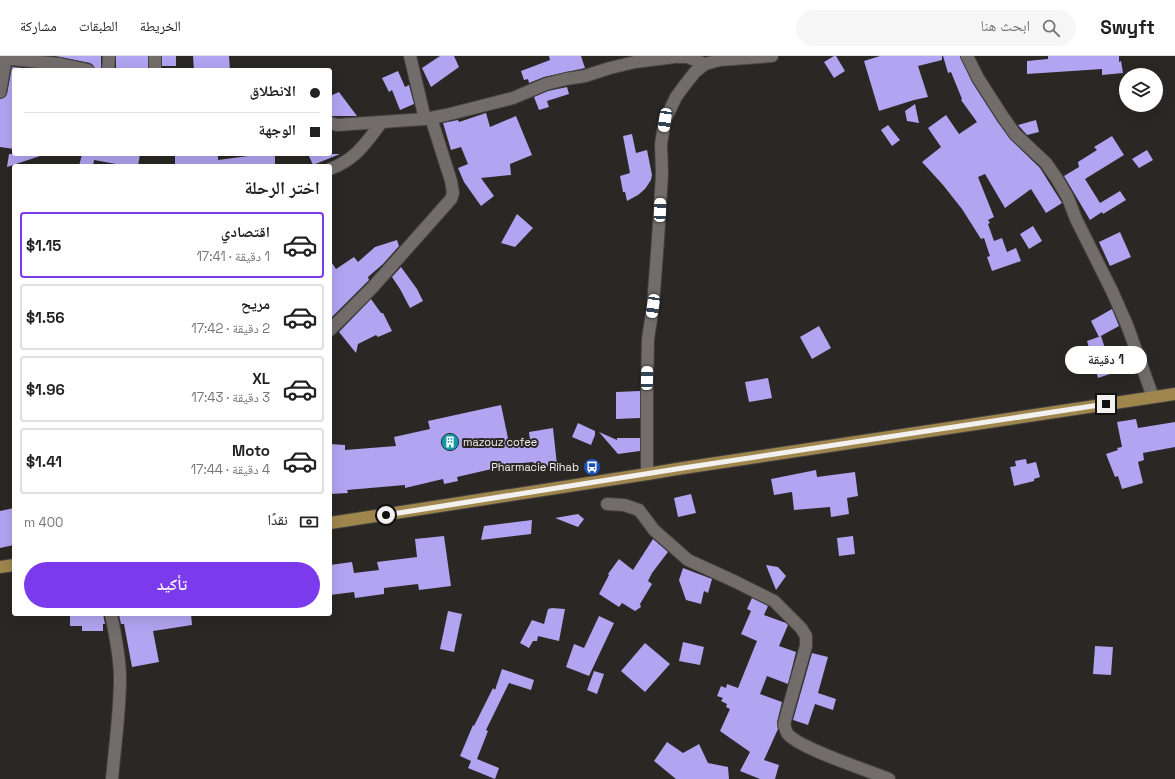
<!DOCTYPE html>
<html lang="ar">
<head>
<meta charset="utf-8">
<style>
	body { margin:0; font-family:"Space Grotesk","Noto Naskh Arabic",sans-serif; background:#f6f6f6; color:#222; direction:rtl; height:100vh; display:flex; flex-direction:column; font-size:15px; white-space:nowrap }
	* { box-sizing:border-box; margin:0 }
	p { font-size:13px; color:#767676 }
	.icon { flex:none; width:22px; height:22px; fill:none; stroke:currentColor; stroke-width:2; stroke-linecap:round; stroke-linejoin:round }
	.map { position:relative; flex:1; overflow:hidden; direction:ltr }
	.panel { position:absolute; left:12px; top:108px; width:320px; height:452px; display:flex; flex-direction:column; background:#fff; border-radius:4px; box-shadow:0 4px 16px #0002; direction:rtl }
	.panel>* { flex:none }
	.guide { position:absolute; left:12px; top:12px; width:320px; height:88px; border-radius:4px; box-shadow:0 4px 16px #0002; direction:rtl; display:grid; align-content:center; height:88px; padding:0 12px; background:#fff }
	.tools { position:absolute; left:1119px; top:12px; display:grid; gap:8px }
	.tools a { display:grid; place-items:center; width:44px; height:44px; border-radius:50%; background:#fff; box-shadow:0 4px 16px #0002; font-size:20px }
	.end { position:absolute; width:18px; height:18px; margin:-9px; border:5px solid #f3f1ef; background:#111; box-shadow:0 0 0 2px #111 }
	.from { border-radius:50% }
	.bubble { position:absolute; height:28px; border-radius:14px; background:#fff; box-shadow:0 4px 16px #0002; font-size:13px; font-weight:600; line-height:28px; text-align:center; direction:rtl }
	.car { position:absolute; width:12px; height:24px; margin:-12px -6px; border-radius:5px; box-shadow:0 0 3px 1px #0007; background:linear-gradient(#fff 24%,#345 0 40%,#fff 0 76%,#345 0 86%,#fff 0) }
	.guide b { display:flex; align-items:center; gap:14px; height:38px; font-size:15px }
	.guide b+b { border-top:1px solid #e0e0e0 }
	.guide i { width:10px; height:10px; background:#222 }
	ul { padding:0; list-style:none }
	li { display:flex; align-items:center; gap:12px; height:66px; margin:0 8px 6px; padding:0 4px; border:2px solid #e0e0e0; border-radius:4px }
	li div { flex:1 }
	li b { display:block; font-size:15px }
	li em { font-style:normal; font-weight:600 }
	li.current { border-color:#7c3aed }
	li>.icon { width:36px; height:36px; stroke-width:1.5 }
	h2 { padding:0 12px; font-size:18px; line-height:48px }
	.pay { display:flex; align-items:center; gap:10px; height:44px; padding:0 12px; font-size:15px }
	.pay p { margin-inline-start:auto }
	.action { display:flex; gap:8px; margin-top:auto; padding:8px 12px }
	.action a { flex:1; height:46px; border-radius:24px; background:#7c3aed; color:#fff; font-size:16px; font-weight:600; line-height:46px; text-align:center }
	header { display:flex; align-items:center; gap:24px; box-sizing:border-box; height:56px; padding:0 20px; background:#fff; border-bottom:1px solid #e0e0e0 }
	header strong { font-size:19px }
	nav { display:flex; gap:22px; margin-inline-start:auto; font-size:14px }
	.search { width:280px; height:36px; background:#f6f6f6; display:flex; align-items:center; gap:10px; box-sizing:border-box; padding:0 14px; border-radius:22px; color:#767676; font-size:15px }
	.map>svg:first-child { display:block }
	.building { fill:#b1a4f1 }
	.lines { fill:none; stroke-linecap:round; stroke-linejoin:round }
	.minor-casing { stroke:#444240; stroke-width:14 }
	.major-casing { stroke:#444240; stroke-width:14 }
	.minor { stroke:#726d6b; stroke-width:12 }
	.major { stroke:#9e864d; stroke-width:12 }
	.route { stroke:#f3f1ef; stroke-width:5 }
	.labels { text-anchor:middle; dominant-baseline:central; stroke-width:4; stroke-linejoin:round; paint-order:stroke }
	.poi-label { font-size:11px; fill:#f3f1ef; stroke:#2b2725; text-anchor:start }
</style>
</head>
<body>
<header>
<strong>Swyft</strong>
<div class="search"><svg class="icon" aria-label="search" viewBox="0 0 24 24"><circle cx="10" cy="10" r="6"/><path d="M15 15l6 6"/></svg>ابحث هنا</div>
<nav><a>الخريطة</a><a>الطبقات</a><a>مشاركة</a></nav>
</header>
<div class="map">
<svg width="1175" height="723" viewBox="0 0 1175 723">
	<rect width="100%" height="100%" fill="#2b2725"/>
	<g class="building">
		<path d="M 55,0 L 101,0 L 101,14 L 95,14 L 93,9 L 90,7 Z"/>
		<rect x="116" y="0" width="32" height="14"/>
		<rect x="162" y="0" width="14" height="10"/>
		<path d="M 193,0 L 229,0 L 230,14 L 194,14 Z"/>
		<path d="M 440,0 L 454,0 L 459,11 L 431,31 L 422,12 Z"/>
		<path d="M 549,0 L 581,0 L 585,12 L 544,21 L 529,27 L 528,23 L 524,24 L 521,15 L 550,4 Z"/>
		<path d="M 834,0 L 836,0 L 845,15 L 834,22 L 824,6 Z"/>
		<path d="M 880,0 L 942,0 L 942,4 L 918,10 L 928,41 L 914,44 L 879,55 L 864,5 Z"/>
		<path d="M 943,0 L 960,0 L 972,26 L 997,65 L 1010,83 L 1040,112 L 1062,147 L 1046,157 L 1031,133 L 1005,152 L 985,118 L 978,121 L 994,161 L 988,164 L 990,167 L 988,168 L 994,185 L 1002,182 L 1007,196 L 1016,192 L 1021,205 L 992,215 L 987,201 L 990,200 L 984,182 L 981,183 L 962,153 L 943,129 L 922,106 L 941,91 L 928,72 L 946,59 L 959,78 L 977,66 L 961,44 L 962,43 L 951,16 L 948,17 Z"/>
		<path d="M 1048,0 L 1119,0 L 1119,6 L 1121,5 L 1123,17 L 1102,19 L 1102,13 L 1027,18 L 1027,5 L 1048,3 Z"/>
		<path d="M 12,11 L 45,14 L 14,14 L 14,93 L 0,91 L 0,43 L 5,41 L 7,38 Z"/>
		<path d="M 398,15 L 405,31 L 409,29 L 414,48 L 400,54 L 392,34 L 389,36 L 382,22 Z"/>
		<path d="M 567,31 L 569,38 L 547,45 L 549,51 L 539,54 L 534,41 L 548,35 Z"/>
		<path d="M 339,36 L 357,60 L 330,60 L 330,40 Z"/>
		<path d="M 915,48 L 919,67 L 907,65 L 905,55 Z"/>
		<path d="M 486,57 L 490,71 L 516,60 L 532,99 L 510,108 L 511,119 L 481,122 L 494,140 L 481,150 L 464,126 L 458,112 L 468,108 L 461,91 L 451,94 L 443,67 L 458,64 L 459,66 Z"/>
		<path d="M 1036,64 L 1039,76 L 1027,79 L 1018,69 Z"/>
		<path d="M 888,69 L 900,84 L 892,90 L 881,74 Z"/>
		<path d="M 632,78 L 636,97 L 647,94 L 652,119 L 651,124 L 645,133 L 638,139 L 627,145 L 625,136 L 623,136 L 620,120 L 630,117 L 623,80 Z"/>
		<path d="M 1112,80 L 1124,99 L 1085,123 L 1100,147 L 1120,135 L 1126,144 L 1103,158 L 1102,156 L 1090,164 L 1064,120 L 1079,111 L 1078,106 L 1097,94 L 1094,91 Z"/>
		<path d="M 1147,94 L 1153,104 L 1139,112 L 1132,103 Z"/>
		<path d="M 9,98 L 40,98 L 40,100 L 7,111 Z"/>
		<path d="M 82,98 L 140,98 L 138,110 L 127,110 L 94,104 L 93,110 L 79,110 Z"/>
		<path d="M 218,98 L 218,104 L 248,100 L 248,98 L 275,98 L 275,110 L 175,110 L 175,99 Z"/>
		<path d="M 308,98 L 340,98 L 313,109 Z"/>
		<path d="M 517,158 L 533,172 L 515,191 L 501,187 Z"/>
		<path d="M 1033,170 L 1042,185 L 1029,193 L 1020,178 Z"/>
		<path d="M 1120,176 L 1131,201 L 1110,210 L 1099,186 Z"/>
		<path d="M 397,184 L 399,190 L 383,208 L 368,221 L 369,224 L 332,261 L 330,259 L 330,204 L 336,213 L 354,201 L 358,206 L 375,191 Z"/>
		<path d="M 401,211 L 417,233 L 423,245 L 410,252 L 400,233 L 392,221 Z"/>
		<path d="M 371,243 L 381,257 L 383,257 L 392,275 L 378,281 L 376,279 L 358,288 L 356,297 L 339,276 Z"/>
		<path d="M 1112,253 L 1119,270 L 1099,281 L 1091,265 Z"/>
		<path d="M 819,270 L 831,292 L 812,303 L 800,281 Z"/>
		<path d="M 1101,280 L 1113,317 L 1098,322 L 1087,285 Z"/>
		<path d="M 768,322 L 772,342 L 749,346 L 745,326 Z"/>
		<path d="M 640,335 L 640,362 L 616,363 L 616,336 Z"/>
		<path d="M 501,349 L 509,387 L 530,384 L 529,376 L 553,372 L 557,409 L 536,412 L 533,406 L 513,408 L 457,421 L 458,425 L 444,428 L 443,423 L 405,432 L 405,429 L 347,434 L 348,437 L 330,438 L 330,388 L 345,389 L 345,394 L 396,390 L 394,381 L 430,373 L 428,365 Z"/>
		<path d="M 1136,363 L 1138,372 L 1175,366 L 1175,391 L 1143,397 L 1144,404 L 1138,406 L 1143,427 L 1122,433 L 1118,420 L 1115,421 L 1106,398 L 1118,394 L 1117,392 L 1122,391 L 1117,366 Z"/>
		<path d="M 578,367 L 595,375 L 595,379 L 591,389 L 572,381 Z"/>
		<path d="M 599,376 L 617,384 L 617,382 L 640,382 L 640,395 L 618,398 Z"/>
		<path d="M 1026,403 L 1027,408 L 1036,406 L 1040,421 L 1034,423 L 1034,425 L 1014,430 L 1010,411 L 1016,410 L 1015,405 Z"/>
		<path d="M 816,414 L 817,421 L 855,416 L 858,440 L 847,442 L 849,458 L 831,461 L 830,451 L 794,454 L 792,436 L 774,439 L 771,423 Z"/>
		<path d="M 691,438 L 696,457 L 678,461 L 674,442 Z"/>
		<path d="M 14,452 L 14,489 L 0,492 L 0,455 Z"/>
		<path d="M 578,458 L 584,463 L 578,471 L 555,462 Z"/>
		<path d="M 532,464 L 531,478 L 481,484 L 484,470 Z"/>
		<path d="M 444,480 L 451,530 L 419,534 L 418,528 L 384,532 L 384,538 L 355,542 L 354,536 L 330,539 L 330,509 L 352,506 L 354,517 L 379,514 L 377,506 L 417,501 L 415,483 Z"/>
		<path d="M 853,480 L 855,498 L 839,500 L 837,482 Z"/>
		<path d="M 653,483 L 668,496 L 652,517 L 648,525 L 652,528 L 640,548 L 641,551 L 635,555 L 622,547 L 619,551 L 599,538 L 609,519 L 608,518 L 619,503 L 633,514 Z"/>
		<path d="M 766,509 L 778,511 L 786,520 L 776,534 Z"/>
		<path d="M 683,512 L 712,523 L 708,537 L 704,535 L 701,548 L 686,544 L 679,524 Z"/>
		<path d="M 752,542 L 768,550 L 764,559 L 786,567 L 788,569 L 779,590 L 796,596 L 788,628 L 767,620 L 760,638 L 782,646 L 777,666 L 778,673 L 764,704 L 779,709 L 775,723 L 760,723 L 740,715 L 750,696 L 720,675 L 730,653 L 726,651 L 727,648 L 721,645 L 723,642 L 717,640 L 721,630 L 726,632 L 727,628 L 738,632 L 757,585 L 741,578 L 751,555 L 747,553 Z"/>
		<path d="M 552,552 L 565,553 L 559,585 L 538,580 L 537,585 L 533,585 L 529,592 L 520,587 L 532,564 L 544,568 L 548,553 Z"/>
		<path d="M 448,555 L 462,558 L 454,596 L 440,593 Z"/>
		<path d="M 70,558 L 103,558 L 105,568 L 103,568 L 103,575 L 82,575 L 82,570 L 70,570 Z"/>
		<path d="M 124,558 L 191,558 L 192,569 L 153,575 L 159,606 L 132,611 L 124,568 L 121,568 L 119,559 Z"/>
		<path d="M 599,560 L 614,567 L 589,620 L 566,611 L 574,588 L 584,592 Z"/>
		<path d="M 683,586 L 704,591 L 700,609 L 679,605 Z"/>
		<path d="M 645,587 L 670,608 L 645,636 L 621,615 Z"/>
		<path d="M 1095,590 L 1113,591 L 1111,619 L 1093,618 Z"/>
		<path d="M 812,597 L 828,601 L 818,637 L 836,643 L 833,654 L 815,648 L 808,669 L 793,664 Z"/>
		<path d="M 502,613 L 534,624 L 531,634 L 509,627 L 486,674 L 488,675 L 477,703 L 499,712 L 495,723 L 468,712 L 471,705 L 460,700 L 473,669 L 474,670 L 493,632 L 495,634 Z"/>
		<path d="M 594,615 L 604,618 L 597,638 L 587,634 Z"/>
		<path d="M 667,686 L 683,697 L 699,688 L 708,707 L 728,711 L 729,723 L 676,723 L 654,705 Z"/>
	</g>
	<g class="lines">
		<defs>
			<g id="minor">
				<path d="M 410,0 L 425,63"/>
				<path d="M 967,0 L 978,22 L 1003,61 L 1015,78 L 1046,107 L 1057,123 L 1068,142 L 1076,163 L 1112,235 L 1127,269 L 1153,341"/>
				<path d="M 0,2 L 60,8 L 88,14"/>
				<path d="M 108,14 L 109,0"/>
				<path d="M 155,14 L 155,0"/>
				<path d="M 0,36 L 6,2"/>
				<path d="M 330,67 L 337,69 L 425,63 L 446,59 L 513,42 L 546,28 L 566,23 L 585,20 L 610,12 L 635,6 L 675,1 L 687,1 L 705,8"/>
				<path d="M 330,113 C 356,103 365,88 381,67"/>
				<path d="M 330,274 L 372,232 L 451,143 L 453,137 L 451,125 L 431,62"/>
				<path d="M 647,418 L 647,334 L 648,283 L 653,250 L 658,183 L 662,118 L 661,88 L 665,64 L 676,41 L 684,30 L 695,16 L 705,8 L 720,4 L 772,0"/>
				<path d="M 607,448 L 624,449 L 639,454 L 654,474 L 688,504 L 734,525 L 774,545 L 801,572 L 806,580 L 806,590 L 784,668 C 785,671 786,675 787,677 C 797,692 870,715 889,723"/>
				<path d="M 111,558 C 115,579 120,600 120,622 C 120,655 115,690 112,723"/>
			</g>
			<g id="major">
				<path d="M 330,467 L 647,418 L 683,412 L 1175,338"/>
				<path d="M 0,511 L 14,509"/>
			</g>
		</defs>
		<use href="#minor" class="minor-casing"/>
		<use href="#major" class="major-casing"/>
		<use href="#minor" class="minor"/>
		<use href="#major" class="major"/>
	</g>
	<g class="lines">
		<path class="route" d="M 386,459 L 683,412 L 1106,348"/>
	</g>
	<defs>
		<symbol id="building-disc" viewBox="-11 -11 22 22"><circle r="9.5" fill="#0f9aa8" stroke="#2b2725"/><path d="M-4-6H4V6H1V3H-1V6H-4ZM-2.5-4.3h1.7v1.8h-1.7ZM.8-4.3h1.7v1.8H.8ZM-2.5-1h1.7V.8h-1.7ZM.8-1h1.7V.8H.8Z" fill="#fff"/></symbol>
		<symbol id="bus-disc" viewBox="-11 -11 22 22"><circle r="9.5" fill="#1a4fb4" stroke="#2b2725"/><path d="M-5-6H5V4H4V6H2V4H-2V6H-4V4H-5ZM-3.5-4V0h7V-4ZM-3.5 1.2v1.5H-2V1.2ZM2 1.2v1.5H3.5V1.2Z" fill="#fff"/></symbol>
	</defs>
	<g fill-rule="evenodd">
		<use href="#building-disc" x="440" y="376" width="20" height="20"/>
		<use href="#bus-disc" x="582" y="401" width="20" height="20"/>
	</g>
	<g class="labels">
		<g class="poi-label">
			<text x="463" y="386">mazouz cofee</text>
			<text x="579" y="411" text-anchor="end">Pharmacie Rihab</text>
		</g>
	</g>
</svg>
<div class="tools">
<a><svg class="icon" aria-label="layers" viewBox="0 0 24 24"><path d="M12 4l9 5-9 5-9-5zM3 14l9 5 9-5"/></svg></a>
</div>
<i class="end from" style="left:386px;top:459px"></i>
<i class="end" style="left:1106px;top:348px"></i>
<div class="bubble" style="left:1065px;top:290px;width:82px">1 دقيقة</div>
<i class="car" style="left:665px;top:64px;rotate:188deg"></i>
<i class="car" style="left:660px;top:154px;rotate:2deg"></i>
<i class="car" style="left:653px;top:250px;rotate:188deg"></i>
<i class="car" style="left:647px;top:322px;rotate:1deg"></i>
<div class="guide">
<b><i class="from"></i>الانطلاق</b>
<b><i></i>الوجهة</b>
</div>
<section class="panel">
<h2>اختر الرحلة</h2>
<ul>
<li class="current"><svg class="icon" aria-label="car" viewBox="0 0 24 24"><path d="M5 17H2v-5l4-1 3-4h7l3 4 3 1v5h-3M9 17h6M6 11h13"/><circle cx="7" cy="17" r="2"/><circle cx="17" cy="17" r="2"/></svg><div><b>اقتصادي</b><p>1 دقيقة · 17:41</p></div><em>$1.15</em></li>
<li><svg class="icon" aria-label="car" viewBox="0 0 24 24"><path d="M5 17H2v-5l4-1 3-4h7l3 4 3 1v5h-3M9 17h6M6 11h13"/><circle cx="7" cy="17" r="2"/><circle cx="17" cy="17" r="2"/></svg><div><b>مريح</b><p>2 دقيقة · 17:42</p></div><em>$1.56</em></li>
<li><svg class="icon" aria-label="car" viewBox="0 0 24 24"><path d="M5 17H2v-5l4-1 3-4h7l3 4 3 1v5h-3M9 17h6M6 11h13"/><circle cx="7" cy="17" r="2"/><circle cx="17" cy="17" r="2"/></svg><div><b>XL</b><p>3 دقيقة · 17:43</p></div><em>$1.96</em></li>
<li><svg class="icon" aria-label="car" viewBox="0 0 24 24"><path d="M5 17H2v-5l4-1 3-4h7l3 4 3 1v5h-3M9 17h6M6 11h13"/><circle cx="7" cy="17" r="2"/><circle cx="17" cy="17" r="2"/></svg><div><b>Moto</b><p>4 دقيقة · 17:44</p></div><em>$1.41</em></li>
</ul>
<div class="pay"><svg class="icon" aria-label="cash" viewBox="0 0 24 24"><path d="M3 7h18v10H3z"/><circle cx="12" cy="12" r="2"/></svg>نقدًا<p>400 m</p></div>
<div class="action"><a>تأكيد</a></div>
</section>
</div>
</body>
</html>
